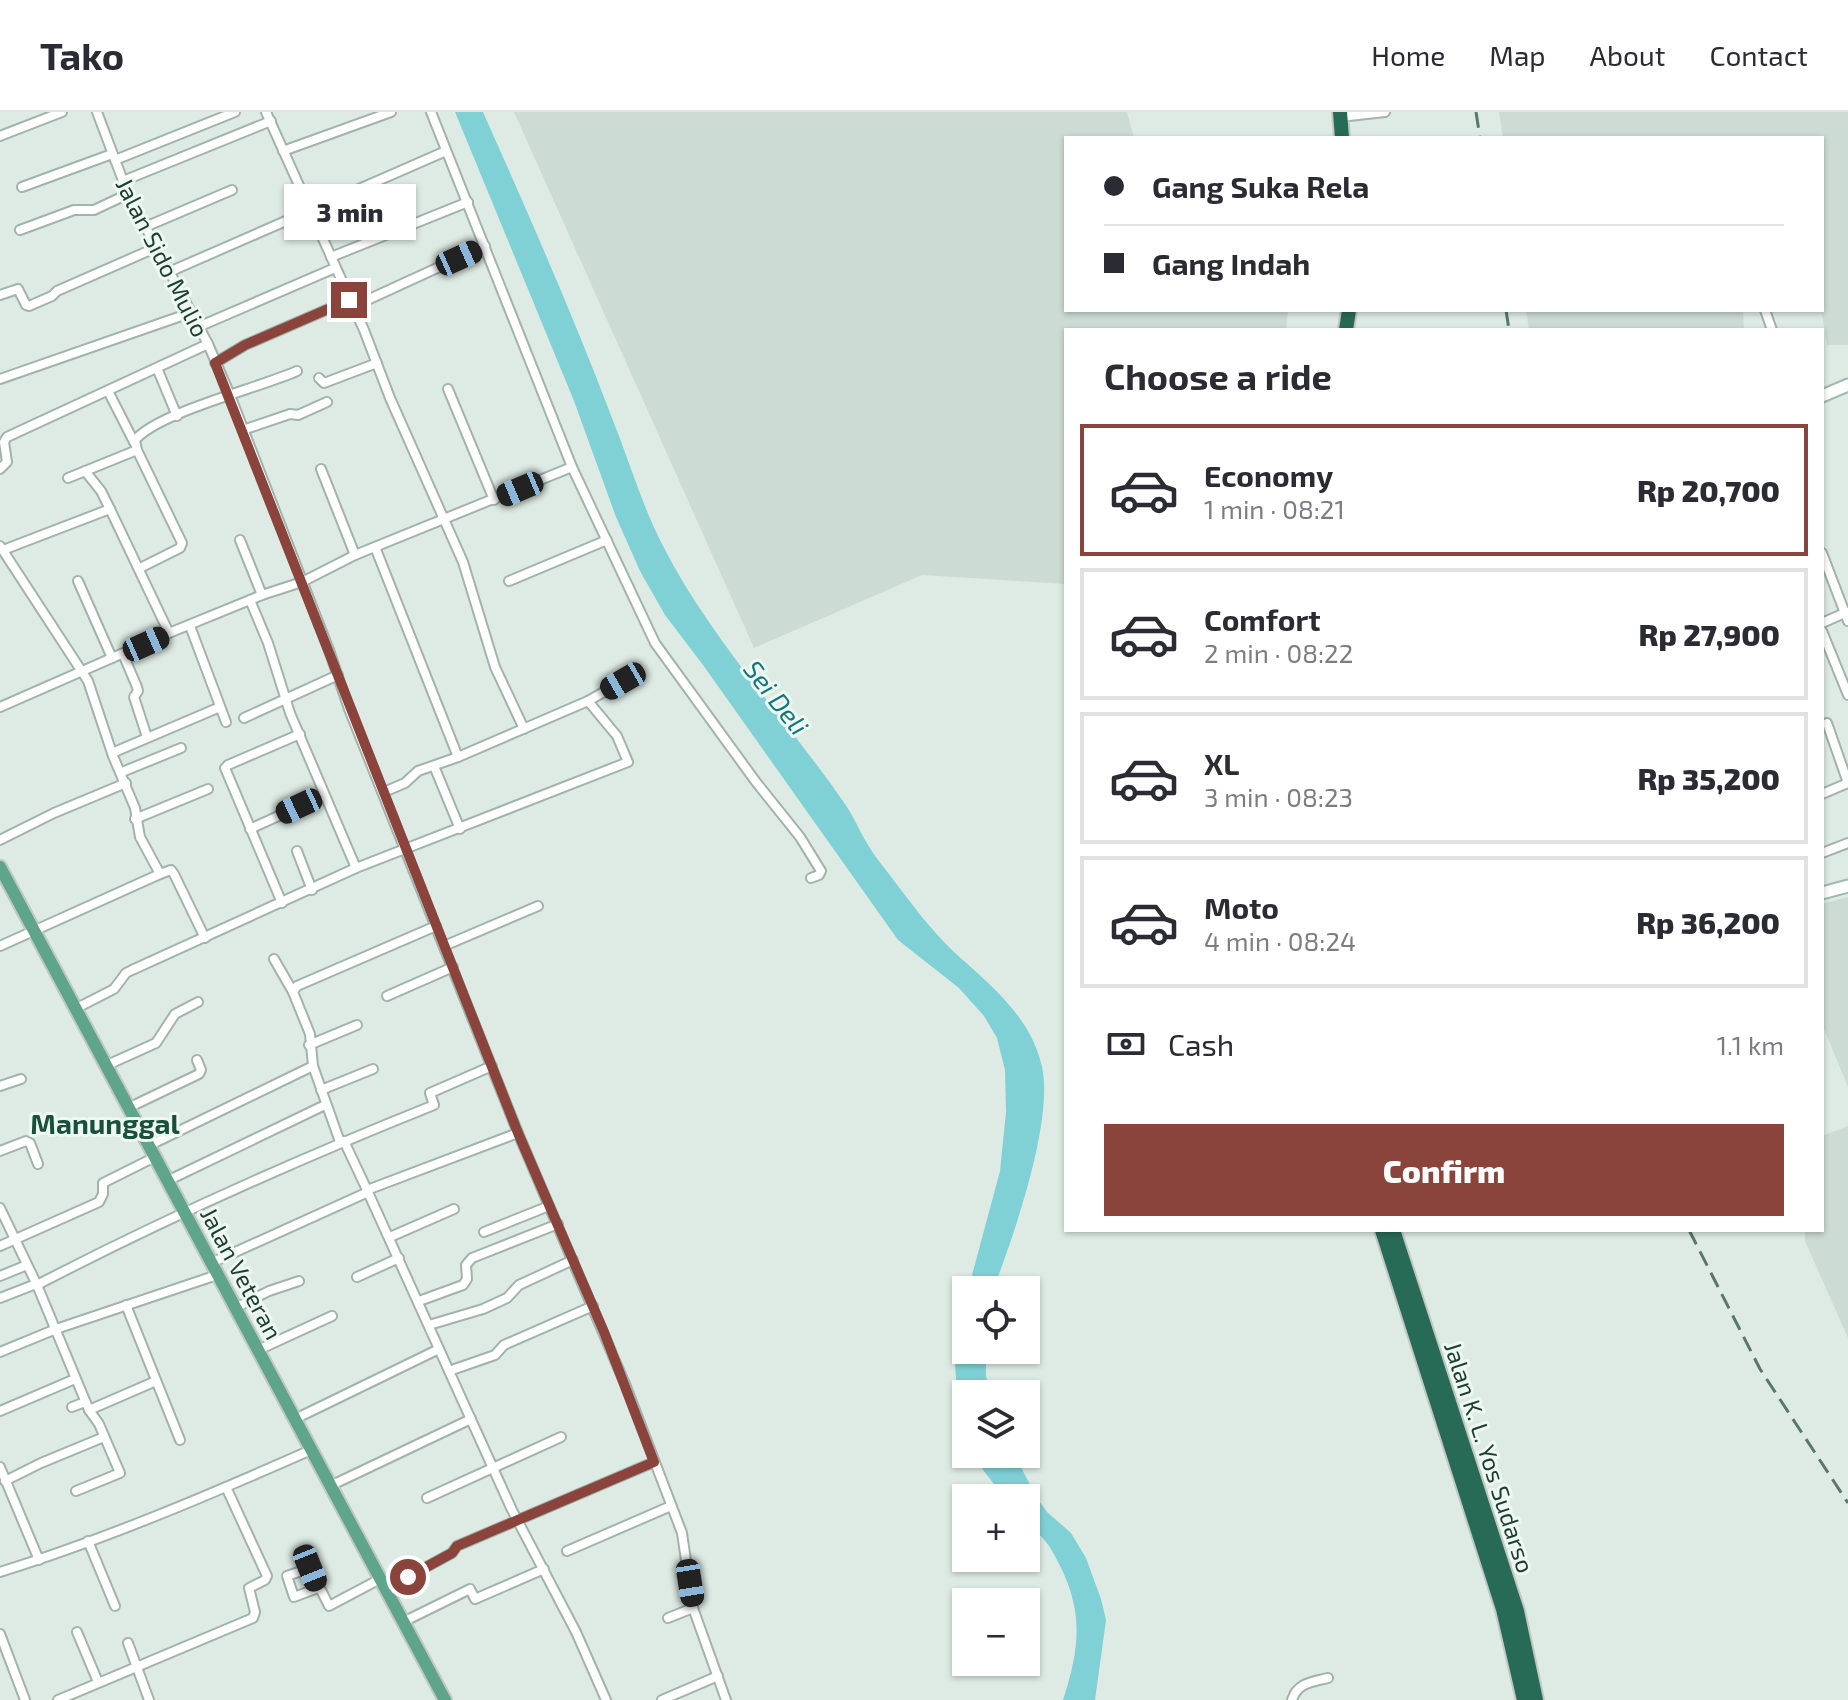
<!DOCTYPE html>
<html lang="en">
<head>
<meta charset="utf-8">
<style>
	body { margin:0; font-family:"Exo 2",sans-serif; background:#f7f7f7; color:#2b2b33; height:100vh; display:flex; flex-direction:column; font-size:30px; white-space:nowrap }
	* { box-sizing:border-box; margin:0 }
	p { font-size:26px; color:#7c7c81 }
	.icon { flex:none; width:44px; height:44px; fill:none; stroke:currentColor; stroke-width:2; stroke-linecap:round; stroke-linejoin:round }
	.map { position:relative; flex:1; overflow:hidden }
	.panel { position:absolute; left:1064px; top:216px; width:760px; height:904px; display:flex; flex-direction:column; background:#fff; border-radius:0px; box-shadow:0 2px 6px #0004 }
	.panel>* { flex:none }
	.hud { position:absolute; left:1064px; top:24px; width:760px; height:176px; border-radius:0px; box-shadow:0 2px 6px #0004; display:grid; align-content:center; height:176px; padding:0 40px; background:#fff }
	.fabs { position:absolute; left:952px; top:1164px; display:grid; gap:16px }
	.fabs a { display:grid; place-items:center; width:88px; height:88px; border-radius:0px; background:#fff; box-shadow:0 2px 6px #0004; font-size:40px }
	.end { position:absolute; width:36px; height:36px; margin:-18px; border:10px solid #8a443c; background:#fff; box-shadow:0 0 0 4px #fff }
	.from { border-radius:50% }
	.bubble { position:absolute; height:56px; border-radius:0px; background:#fff; box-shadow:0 2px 6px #0004; font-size:26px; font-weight:800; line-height:56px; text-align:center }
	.car { position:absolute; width:24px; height:48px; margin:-24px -12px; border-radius:10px; box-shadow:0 0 6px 2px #0007; background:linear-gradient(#222 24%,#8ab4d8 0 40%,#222 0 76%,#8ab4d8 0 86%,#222 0) }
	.hud b { display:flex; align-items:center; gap:28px; height:76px; font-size:30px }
	.hud b+b { border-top:2px solid #e1e1e2 }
	.hud i { width:20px; height:20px; background:#2b2b33 }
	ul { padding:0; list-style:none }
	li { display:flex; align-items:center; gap:24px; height:132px; margin:0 16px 12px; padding:0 24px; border:4px solid #e1e1e2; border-radius:0px }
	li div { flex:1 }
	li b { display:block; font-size:30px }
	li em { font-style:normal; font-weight:800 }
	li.current { border-color:#8a443c }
	li>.icon { width:72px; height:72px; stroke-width:1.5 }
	h2 { padding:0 40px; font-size:36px; line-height:96px }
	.pay { display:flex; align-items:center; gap:20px; height:88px; padding:0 40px; font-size:30px }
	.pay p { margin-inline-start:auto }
	.action { display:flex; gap:16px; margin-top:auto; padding:16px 40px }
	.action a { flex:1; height:92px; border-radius:0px; background:#8a443c; color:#fff; font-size:32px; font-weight:800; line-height:92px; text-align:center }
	header { display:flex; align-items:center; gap:48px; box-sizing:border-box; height:112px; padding:0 40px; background:#fff; border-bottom:2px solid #e1e1e2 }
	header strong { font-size:38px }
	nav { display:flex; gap:44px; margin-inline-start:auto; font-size:28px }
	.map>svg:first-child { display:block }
	.built { fill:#ccdbd3 }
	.water { fill:#80d1d6 }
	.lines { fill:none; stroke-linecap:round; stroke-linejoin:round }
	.street-casing { stroke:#a1b3ab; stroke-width:12 }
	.secondary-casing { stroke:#9ebbae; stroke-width:15 }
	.primary-casing { stroke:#c0c8c5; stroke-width:16 }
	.highway-casing { stroke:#c0c8c5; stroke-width:18 }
	.street { stroke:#fff; stroke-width:8 }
	.secondary { stroke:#fff; stroke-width:11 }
	.primary { stroke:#5ea58c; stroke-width:12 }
	.highway { stroke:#276b56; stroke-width:14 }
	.rail { stroke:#58786c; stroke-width:3; stroke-dasharray:16 8; stroke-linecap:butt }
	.route { stroke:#8a443c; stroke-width:10 }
	.labels { text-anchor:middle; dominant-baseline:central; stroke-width:6; stroke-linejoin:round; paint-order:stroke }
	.street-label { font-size:24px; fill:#1e3c31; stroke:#eef8f2 }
	.water-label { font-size:26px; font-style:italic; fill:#13767d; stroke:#eef8f2 }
	.quarter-label { font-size:28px; font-weight:bold; fill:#18503d; stroke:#eef8f2 }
</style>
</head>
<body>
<header>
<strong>Tako</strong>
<nav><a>Home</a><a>Map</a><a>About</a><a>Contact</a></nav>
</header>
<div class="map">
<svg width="1848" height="1588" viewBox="0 0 1848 1588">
	<rect width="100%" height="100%" fill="#deebe4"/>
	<g class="built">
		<path d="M 514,0 L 1127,0 L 1134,26 L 1066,26 L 1066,198 L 1329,198 L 1288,199 L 1286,218 L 1066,218 L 1066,472 L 922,463 L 754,536 Z"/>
		<path d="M 1499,0 L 1848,0 L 1848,233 L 1827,233 L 1821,198 L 1822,26 L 1503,26 Z"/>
		<path d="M 1526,198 L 1743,198 L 1744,218 L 1529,218 Z"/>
		<path d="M 1848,785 L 1848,975 L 1822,912 L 1822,792 Z"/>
		<path d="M 1848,1014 L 1848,1226 L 1805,1129 L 1805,1118 L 1822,1118 L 1822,1024 Z"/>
	</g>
	<g class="water">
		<path d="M 455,0 L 483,0 C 528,101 573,203 612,306 C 629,348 641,391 662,432 C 710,527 785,605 845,692 C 854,705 860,720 868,733 C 875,745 884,755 892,766 C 911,791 930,817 953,839 C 989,872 1031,904 1042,955 C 1054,1009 1013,1126 993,1178 L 968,1178 L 1000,1059 L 1006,1000 L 1005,958 L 997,926 L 984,904 L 959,876 L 898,828 L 703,553 L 665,503 L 640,459 L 616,405 L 574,289 Z"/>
		<path d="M 966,1184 L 966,1238 L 986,1238 L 986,1264 L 991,1282 L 966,1282 L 966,1311 C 951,1263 952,1231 966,1184 Z"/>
		<path d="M 977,1342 L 1014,1342 L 1037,1386 L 1047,1400 L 1071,1421 L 1086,1446 L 1101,1487 L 1106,1508 L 1095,1588 L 1063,1588 C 1083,1526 1083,1490 1049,1434 C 1043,1425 1030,1415 1026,1405 C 1024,1400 1026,1391 1026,1386 L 1005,1386 L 983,1358 Z"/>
	</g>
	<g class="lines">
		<defs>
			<g id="street">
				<path d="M 97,0 L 128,82 L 208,232 L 230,283 L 329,538 L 349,597 L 518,1021 L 625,1272 L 682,1421 L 693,1496 L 726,1588"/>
				<path d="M 266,0 L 364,218 L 390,286 L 463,450 L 495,555 L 524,617"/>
				<path d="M 431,0 L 572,355"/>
				<path d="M 1349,4 L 1385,0"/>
				<path d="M 0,24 L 62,0"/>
				<path d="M 283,39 L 391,0"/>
				<path d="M 115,48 L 235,0"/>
				<path d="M 123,69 L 271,9"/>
				<path d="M 22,75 L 112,42"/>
				<path d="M 145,115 L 232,78"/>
				<path d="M 20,118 L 74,98 L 94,98 L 128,82"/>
				<path d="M 331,145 L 468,90"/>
				<path d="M 169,160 L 446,39"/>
				<path d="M 0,183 L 18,177 L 26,193 L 29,194 L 52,184 L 57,179 L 155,136"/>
				<path d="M 352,195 L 485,134"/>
				<path d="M 1765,198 L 1772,218"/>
				<path d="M 198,215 L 335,156"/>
				<path d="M 215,251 L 245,233 L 349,188"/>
				<path d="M 157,256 L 177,304"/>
				<path d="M 319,266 L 324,271 L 377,251"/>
				<path d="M 0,267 L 190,201"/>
				<path d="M 448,277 L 494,388"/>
				<path d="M 108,279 L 135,332"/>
				<path d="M 243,318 L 290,302 L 298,303 L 327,290"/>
				<path d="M 0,357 L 7,350 L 4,330 L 7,325 L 208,232"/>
				<path d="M 321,357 L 355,443"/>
				<path d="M 85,359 L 101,379 L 110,397 L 169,521"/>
				<path d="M 68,366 L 137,338"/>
				<path d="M 240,428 L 262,483"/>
				<path d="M 0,434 L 88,569 L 113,644 L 135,696 L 140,725 L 160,762 L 171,758 L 174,762 L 205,826"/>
				<path d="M 375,435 L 458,645"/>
				<path d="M 3,438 L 110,397"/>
				<path d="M 1822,441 L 1848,509"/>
				<path d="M 140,456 L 180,436 L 182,431 L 137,338 L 135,328 C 159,300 259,276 297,259"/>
				<path d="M 78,469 L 112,546"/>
				<path d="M 509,469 L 607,428"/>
				<path d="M 250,488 L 268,531 L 290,601 L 356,756"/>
				<path d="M 1822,511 L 1847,500"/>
				<path d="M 190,514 L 226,610"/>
				<path d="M 1822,519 L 1848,583"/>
				<path d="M 123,542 L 137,575 L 138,579 L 134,585 L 147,625"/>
				<path d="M 588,589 L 623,569"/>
				<path d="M 0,595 L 169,521 L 262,483 L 302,470 L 355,443 L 572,355 L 655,531 L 756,670 L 800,725 L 821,759 L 819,763 L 811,766"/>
				<path d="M 244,606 L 338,563"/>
				<path d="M 112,641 L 220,595"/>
				<path d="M 434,654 L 460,717"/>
				<path d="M 122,660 L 181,636"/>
				<path d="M 1822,682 L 1848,671 L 1827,611"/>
				<path d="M 135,707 L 208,677"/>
				<path d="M 250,717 L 324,683"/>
				<path d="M 0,728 L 54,701 L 126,671"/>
				<path d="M 297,739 L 312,778"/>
				<path d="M 1822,741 L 1848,731"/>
				<path d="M 282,791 L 225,656 L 228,653 L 300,622"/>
				<path d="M 0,834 L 160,762"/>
				<path d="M 444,834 L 538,794"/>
				<path d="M 274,847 L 293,880"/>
				<path d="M 387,884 L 453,855"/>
				<path d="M 75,897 L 114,877 L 126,861 L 132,858 L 356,756 L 628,650 L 617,624 L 588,589 L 458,645 L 418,659 L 405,671 L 384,680"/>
				<path d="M 309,933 L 357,913"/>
				<path d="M 105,954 L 156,931 L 175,902 L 198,890"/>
				<path d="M 0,974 L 21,967"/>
				<path d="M 321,978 L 373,957"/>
				<path d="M 128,996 L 199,962 L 201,958 L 197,948"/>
				<path d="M 344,1029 L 368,1080"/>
				<path d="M 340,1030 L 313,954 L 310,922 L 293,880 L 297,874 L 436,814"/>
				<path d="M 148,1034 L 313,954"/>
				<path d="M 0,1039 L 26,1029 L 30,1031 L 38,1052"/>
				<path d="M 167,1069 L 325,993"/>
				<path d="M 367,1078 L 512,1398 L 576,1520 L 606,1588"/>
				<path d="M 0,1096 L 37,1173 L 89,1298 L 99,1312 L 120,1361 L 76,1379"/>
				<path d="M 484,1120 L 549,1094"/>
				<path d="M 390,1125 L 454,1097"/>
				<path d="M 0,1134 L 99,1090 L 103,1082 L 103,1071 L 155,1045"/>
				<path d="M 211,1151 L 368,1080 L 367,1078 L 518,1021"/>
				<path d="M 0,1164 L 27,1153"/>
				<path d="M 357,1165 L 399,1146"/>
				<path d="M 37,1173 C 166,1106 299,1047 434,993 L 430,981 L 492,954"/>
				<path d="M 0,1186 L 36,1172"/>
				<path d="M 419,1189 L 463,1173 L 467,1167 L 466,1153 L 472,1146 L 558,1112"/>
				<path d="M 126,1193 L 180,1328"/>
				<path d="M 235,1196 L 269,1179 L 299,1169"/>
				<path d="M 429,1213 L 483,1197 L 507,1186 L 519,1173 L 573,1148"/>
				<path d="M 258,1238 L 332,1204"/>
				<path d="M 0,1240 L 56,1217 L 217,1163"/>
				<path d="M 449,1259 L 495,1243 L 504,1233 L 593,1194"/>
				<path d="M 72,1295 L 85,1290"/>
				<path d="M 89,1298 L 156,1269"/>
				<path d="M 0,1299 L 75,1267"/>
				<path d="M 295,1307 L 439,1237"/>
				<path d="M 0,1355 L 39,1448"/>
				<path d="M 5,1369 L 41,1351 L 104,1325"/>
				<path d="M 330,1374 L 471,1307"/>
				<path d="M 427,1386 L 561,1325"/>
				<path d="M 88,1429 L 115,1494"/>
				<path d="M 567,1439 L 671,1394"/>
				<path d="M 0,1460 C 106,1427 209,1383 311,1338"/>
				<path d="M 318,1476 L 294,1485 L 287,1464 L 310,1456 L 329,1494 L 380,1467"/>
				<path d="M 386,1477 L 452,1441 L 457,1434 L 654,1350"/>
				<path d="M 668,1506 L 693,1496"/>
				<path d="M 403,1510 L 470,1477 L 475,1487 L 544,1457"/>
				<path d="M 77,1520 L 98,1570"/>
				<path d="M 0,1522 L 25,1588"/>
				<path d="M 128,1531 L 149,1588"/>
				<path d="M 58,1588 L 253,1506 L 255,1500 L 249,1476 L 265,1468 L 267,1464 L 226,1375"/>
				<path d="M 662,1588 L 718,1564"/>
				<path d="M 1292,1588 C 1297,1571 1312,1570 1328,1566"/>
			</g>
			<g id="secondary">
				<path d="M 1822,284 L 1848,273"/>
				<path d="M 1822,781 L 1848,774"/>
			</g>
			<path id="primary" d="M 0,755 L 445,1588"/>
			<g id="highway">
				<path d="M 1340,0 L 1342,26"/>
				<path d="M 1346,218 L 1349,198"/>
				<path d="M 1382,1118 L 1503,1497 L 1524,1588"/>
				<path d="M 1393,1118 L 1517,1499 L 1536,1588"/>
			</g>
		</defs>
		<use href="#street" class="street-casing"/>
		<use href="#secondary" class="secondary-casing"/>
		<use href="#primary" class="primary-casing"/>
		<use href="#highway" class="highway-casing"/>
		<use href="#street" class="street"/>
		<use href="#secondary" class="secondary"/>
		<use href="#primary" class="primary"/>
		<use href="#highway" class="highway"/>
		<g class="rail">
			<path d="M 1476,0 L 1480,26"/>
			<path d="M 1506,198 L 1509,218"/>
			<path d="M 1689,1118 L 1760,1257 L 1848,1391"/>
		</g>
	</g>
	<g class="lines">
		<path class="route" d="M 349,188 L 245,233 L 215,251 L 518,1021 L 604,1220 L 654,1350 L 457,1434 L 452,1441 L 408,1465"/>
	</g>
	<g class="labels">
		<g class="street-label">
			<text transform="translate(163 145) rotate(63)">Jalan Sido Mulio</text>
			<text transform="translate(242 1161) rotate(62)">Jalan Veteran</text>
			<text transform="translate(1490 1345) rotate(72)">Jalan K. L. Yos Sudarso</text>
		</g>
		<g class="water-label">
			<text transform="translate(777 585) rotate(52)">Sei Deli</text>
		</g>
		<g class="quarter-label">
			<text x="105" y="1011">Manunggal</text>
		</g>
	</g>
</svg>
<div class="fabs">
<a><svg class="icon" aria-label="locate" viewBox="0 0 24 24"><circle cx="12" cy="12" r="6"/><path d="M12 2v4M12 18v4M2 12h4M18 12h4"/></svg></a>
<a><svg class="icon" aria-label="layers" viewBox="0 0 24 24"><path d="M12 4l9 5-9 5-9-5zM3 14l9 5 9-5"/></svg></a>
<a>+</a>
<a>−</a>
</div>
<i class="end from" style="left:408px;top:1465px"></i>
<i class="end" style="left:349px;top:188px"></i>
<div class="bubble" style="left:284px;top:72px;width:132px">3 min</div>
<i class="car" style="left:459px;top:146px;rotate:66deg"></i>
<i class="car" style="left:520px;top:377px;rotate:247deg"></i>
<i class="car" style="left:146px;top:532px;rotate:66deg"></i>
<i class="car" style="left:623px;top:569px;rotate:240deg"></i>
<i class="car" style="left:299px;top:694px;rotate:245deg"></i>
<i class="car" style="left:310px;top:1456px;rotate:158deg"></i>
<i class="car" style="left:690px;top:1471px;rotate:171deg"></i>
<div class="hud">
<b><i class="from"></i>Gang Suka Rela</b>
<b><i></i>Gang Indah</b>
</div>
<section class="panel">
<h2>Choose a ride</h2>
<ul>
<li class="current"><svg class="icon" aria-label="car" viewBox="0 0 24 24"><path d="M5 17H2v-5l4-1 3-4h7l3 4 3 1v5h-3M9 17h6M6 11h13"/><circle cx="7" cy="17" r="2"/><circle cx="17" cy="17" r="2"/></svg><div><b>Economy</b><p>1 min · 08:21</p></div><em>Rp 20,700</em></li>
<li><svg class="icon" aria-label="car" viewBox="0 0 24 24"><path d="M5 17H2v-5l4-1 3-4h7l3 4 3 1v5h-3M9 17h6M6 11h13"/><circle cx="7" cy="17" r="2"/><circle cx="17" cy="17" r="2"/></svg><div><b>Comfort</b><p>2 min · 08:22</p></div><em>Rp 27,900</em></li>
<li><svg class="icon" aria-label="car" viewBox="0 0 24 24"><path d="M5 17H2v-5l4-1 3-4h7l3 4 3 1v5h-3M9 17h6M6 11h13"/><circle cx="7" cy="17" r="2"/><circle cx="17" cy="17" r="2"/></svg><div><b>XL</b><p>3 min · 08:23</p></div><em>Rp 35,200</em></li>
<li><svg class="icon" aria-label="car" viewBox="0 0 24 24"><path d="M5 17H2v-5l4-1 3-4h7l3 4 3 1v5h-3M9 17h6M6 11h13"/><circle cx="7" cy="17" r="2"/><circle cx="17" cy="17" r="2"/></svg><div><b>Moto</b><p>4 min · 08:24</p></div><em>Rp 36,200</em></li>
</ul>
<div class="pay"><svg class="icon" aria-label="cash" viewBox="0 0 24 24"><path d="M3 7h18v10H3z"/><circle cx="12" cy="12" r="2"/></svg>Cash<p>1.1 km</p></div>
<div class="action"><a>Confirm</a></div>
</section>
</div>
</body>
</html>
